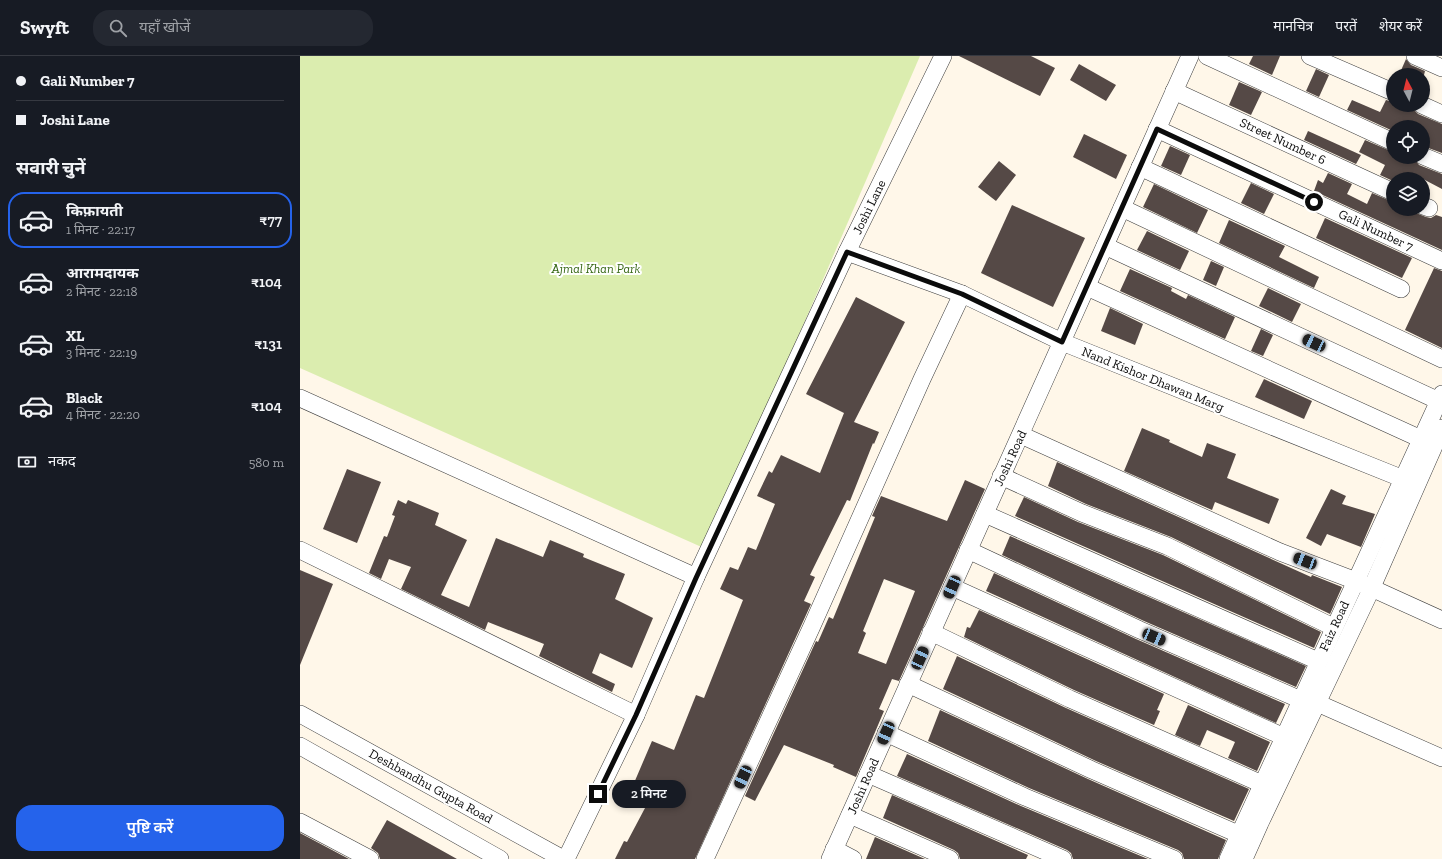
<!DOCTYPE html>
<html lang="hi">
<head>
<meta charset="utf-8">
<style>
	body { margin:0; font-family:"Zilla Slab","Noto Sans Devanagari",serif; background:#242831; color:#f1f3f6; height:100vh; display:flex; flex-direction:column; font-size:15px; white-space:nowrap }
	* { box-sizing:border-box; margin:0 }
	p { font-size:13px; color:#9ea1a6 }
	.icon { flex:none; width:22px; height:22px; fill:none; stroke:currentColor; stroke-width:2; stroke-linecap:round; stroke-linejoin:round }
	.map { position:relative; flex:1; overflow:hidden }
	.drawer { display:flex; flex-direction:column; background:#171b24; width:300px }
	.drawer>* { flex:none }
	.top-card { display:grid; align-content:center; height:88px; padding:0 16px; background:#171b24 }
	.needle { width:26px; rotate:353deg }
	.fabs { position:absolute; left:1086px; top:12px; display:grid; gap:8px }
	.fabs a { display:grid; place-items:center; width:44px; height:44px; border-radius:50%; background:#171b24; box-shadow:0 2px 6px #0003; font-size:20px }
	.end { position:absolute; width:18px; height:18px; margin:-9px; border:5px solid #0b0b0b; background:#fff; box-shadow:0 0 0 2px #fff }
	.from { border-radius:50% }
	.bubble { position:absolute; height:28px; border-radius:14px; background:#171b24; box-shadow:0 2px 6px #0003; font-size:13px; font-weight:600; line-height:28px; text-align:center }
	.car { position:absolute; width:12px; height:24px; margin:-12px -6px; border-radius:5px; box-shadow:0 0 3px 1px #0007; background:linear-gradient(#222 24%,#8ab4d8 0 40%,#222 0 76%,#8ab4d8 0 86%,#222 0) }
	.top-card b { display:flex; align-items:center; gap:14px; height:38px; font-size:15px }
	.top-card b+b { border-top:1px solid #363941 }
	.top-card i { width:10px; height:10px; background:#f1f3f6 }
	ul { padding:0; list-style:none }
	li { display:flex; align-items:center; gap:12px; height:56px; margin:0 8px 6px; padding:0 8px; border:2px solid transparent; border-radius:16px }
	li div { flex:1 }
	li b { display:block; font-size:15px }
	li em { font-style:normal; font-weight:600 }
	li.current { border-color:#2563eb }
	li>.icon { width:36px; height:36px; stroke-width:1.5 }
	h2 { padding:0 16px; font-size:18px; line-height:48px }
	.pay { display:flex; align-items:center; gap:10px; height:44px; padding:0 16px; font-size:15px }
	.pay p { margin-inline-start:auto }
	.action { display:flex; gap:8px; margin-top:auto; padding:8px 16px }
	.action a { flex:1; height:46px; border-radius:16px; background:#2563eb; color:#fff; font-size:16px; font-weight:600; line-height:46px; text-align:center }
	header { display:flex; align-items:center; gap:24px; box-sizing:border-box; height:56px; padding:0 20px; background:#171b24; border-bottom:1px solid #363941 }
	header strong { font-size:19px }
	nav { display:flex; gap:22px; margin-inline-start:auto; font-size:14px }
	.search { width:280px; height:36px; background:#242831; display:flex; align-items:center; gap:10px; box-sizing:border-box; padding:0 14px; border-radius:16px; color:#9ea1a6; font-size:15px }
	main { display:flex; flex:1; min-height:0 }
	.map>svg:first-child { display:block }
	.green { fill:#dbedaf }
	.building { fill:#554946; fill-rule:evenodd }
	.lines { fill:none; stroke-linecap:round; stroke-linejoin:round }
	.minor-casing { stroke:#3e3e3e; stroke-width:18 }
	.minor { stroke:#fff; stroke-width:17 }
	.route { stroke:#0b0b0b; stroke-width:5 }
	.labels { text-anchor:middle; dominant-baseline:central; stroke-width:4; stroke-linejoin:round; paint-order:stroke }
	.street-label { font-size:13px; fill:#0b0b0b; stroke:#fff }
	.park-label { font-size:13px; font-style:italic; fill:#376816; stroke:#fff }
</style>
</head>
<body>
<header>
<strong>Swyft</strong>
<div class="search"><svg class="icon" aria-label="search" viewBox="0 0 24 24"><circle cx="10" cy="10" r="6"/><path d="M15 15l6 6"/></svg>यहाँ खोजें</div>
<nav><a>मानचित्र</a><a>परतें</a><a>शेयर करें</a></nav>
</header>
<main>
<section class="drawer">
<div class="top-card">
<b><i class="from"></i>Gali Number 7</b>
<b><i></i>Joshi Lane</b>
</div>
<h2>सवारी चुनें</h2>
<ul>
<li class="current"><svg class="icon" aria-label="car" viewBox="0 0 24 24"><path d="M5 17H2v-5l4-1 3-4h7l3 4 3 1v5h-3M9 17h6M6 11h13"/><circle cx="7" cy="17" r="2"/><circle cx="17" cy="17" r="2"/></svg><div><b>किफ़ायती</b><p>1 मिनट · 22:17</p></div><em>₹77</em></li>
<li><svg class="icon" aria-label="car" viewBox="0 0 24 24"><path d="M5 17H2v-5l4-1 3-4h7l3 4 3 1v5h-3M9 17h6M6 11h13"/><circle cx="7" cy="17" r="2"/><circle cx="17" cy="17" r="2"/></svg><div><b>आरामदायक</b><p>2 मिनट · 22:18</p></div><em>₹104</em></li>
<li><svg class="icon" aria-label="car" viewBox="0 0 24 24"><path d="M5 17H2v-5l4-1 3-4h7l3 4 3 1v5h-3M9 17h6M6 11h13"/><circle cx="7" cy="17" r="2"/><circle cx="17" cy="17" r="2"/></svg><div><b>XL</b><p>3 मिनट · 22:19</p></div><em>₹131</em></li>
<li><svg class="icon" aria-label="car" viewBox="0 0 24 24"><path d="M5 17H2v-5l4-1 3-4h7l3 4 3 1v5h-3M9 17h6M6 11h13"/><circle cx="7" cy="17" r="2"/><circle cx="17" cy="17" r="2"/></svg><div><b>Black</b><p>4 मिनट · 22:20</p></div><em>₹104</em></li>
</ul>
<div class="pay"><svg class="icon" aria-label="cash" viewBox="0 0 24 24"><path d="M3 7h18v10H3z"/><circle cx="12" cy="12" r="2"/></svg>नकद<p>580 m</p></div>
<div class="action"><a>पुष्टि करें</a></div>
</section>
<div class="map">
<svg width="1142" height="803" viewBox="0 0 1142 803">
	<rect width="100%" height="100%" fill="#fff7e9"/>
	<path class="green" d="M 0,0 L 620,0 L 406,493 L 0,312 Z"/>
	<g class="building">
		<path d="M 659,0 L 731,0 L 755,12 L 740,40 Z"/>
		<path d="M 953,0 L 980,0 L 972,19 L 949,8 Z"/>
		<path d="M 1106,3 L 1111,9 L 1125,15 L 1124,19 L 1099,19 Z"/>
		<path d="M 779,8 L 816,29 L 806,45 L 770,24 Z"/>
		<path d="M 1016,13 L 1029,19 L 1019,41 L 1006,35 Z"/>
		<path d="M 939,26 L 962,36 L 951,59 L 929,49 Z"/>
		<path d="M 1052,44 L 1080,56 L 1086,44 L 1093,46 L 1093,49 L 1112,49 L 1114,54 L 1118,58 L 1142,68 L 1142,97 L 1123,90 L 1123,71 L 1093,71 L 1093,75 L 1047,54 Z"/>
		<path d="M 1008,75 L 1061,99 L 1056,108 L 1004,84 Z"/>
		<path d="M 784,78 L 827,99 L 816,123 L 773,101 Z"/>
		<path d="M 1065,84 L 1093,96 L 1093,101 L 1113,101 L 1119,109 L 1142,118 L 1142,133 L 1123,123 L 1093,123 L 1093,125 L 1080,119 L 1085,109 L 1059,96 Z"/>
		<path d="M 870,90 L 890,99 L 881,119 L 861,110 Z"/>
		<path d="M 699,105 L 716,119 L 696,145 L 678,131 Z"/>
		<path d="M 1028,117 L 1052,128 L 1047,138 L 1067,148 L 1072,137 L 1093,146 L 1093,153 L 1114,153 L 1116,157 L 1126,161 L 1131,162 L 1136,159 L 1142,161 L 1142,194 L 1014,135 L 1018,124 L 1023,127 Z"/>
		<path d="M 951,127 L 974,138 L 964,158 L 941,147 Z"/>
		<path d="M 854,128 L 908,154 L 897,177 L 843,151 Z"/>
		<path d="M 712,149 L 785,182 L 753,251 L 681,217 Z"/>
		<path d="M 1025,162 L 1112,202 L 1102,222 L 1016,182 Z"/>
		<path d="M 929,164 L 985,190 L 979,201 L 1019,221 L 1014,232 L 919,187 Z"/>
		<path d="M 847,175 L 889,195 L 880,214 L 837,194 Z"/>
		<path d="M 911,205 L 924,211 L 916,230 L 903,224 Z"/>
		<path d="M 1134,212 L 1142,215 L 1142,292 L 1105,274 Z"/>
		<path d="M 830,213 L 872,232 L 871,235 L 886,243 L 888,239 L 935,261 L 925,283 L 820,235 Z"/>
		<path d="M 968,232 L 1001,248 L 992,266 L 959,250 Z"/>
		<path d="M 556,241 L 605,266 L 554,366 L 579,376 L 574,388 L 573,387 L 550,445 L 547,444 L 510,519 L 515,521 L 504,545 L 511,548 L 395,803 L 315,803 L 324,785 L 327,786 L 354,735 L 334,727 L 352,685 L 374,694 L 396,639 L 404,642 L 443,544 L 420,533 L 430,511 L 438,514 L 448,491 L 456,494 L 475,448 L 457,440 L 469,415 L 472,417 L 481,399 L 520,417 L 544,357 L 506,338 Z"/>
		<path d="M 810,252 L 843,268 L 835,289 L 801,275 Z"/>
		<path d="M 961,273 L 973,279 L 963,300 L 951,295 Z"/>
		<path d="M 964,323 L 1012,345 L 1004,363 L 955,341 Z"/>
		<path d="M 842,372 L 870,384 L 869,386 L 902,401 L 907,387 L 936,398 L 927,422 L 979,443 L 969,468 L 915,446 L 912,454 L 824,415 Z"/>
		<path d="M 757,406 L 1011,521 L 1012,519 L 1042,531 L 1030,558 L 871,481 L 786,448 L 748,430 Z"/>
		<path d="M 47,413 L 81,426 L 57,487 L 23,473 Z"/>
		<path d="M 665,424 L 685,433 L 599,625 L 592,623 L 579,653 L 584,655 L 556,721 L 533,711 L 534,709 L 484,689 L 455,745 L 445,740 L 516,585 L 518,586 L 529,561 L 533,563 L 575,461 L 572,460 L 581,440 L 647,465 ZM 584,523 L 615,535 L 586,608 L 558,597 L 566,577 L 563,575 Z"/>
		<path d="M 1031,433 L 1046,440 L 1042,448 L 1075,458 L 1061,491 L 1027,478 L 1021,490 L 1006,482 Z"/>
		<path d="M 724,441 L 778,466 L 863,499 L 1021,576 L 1014,592 L 715,460 Z"/>
		<path d="M 98,444 L 106,448 L 108,444 L 139,457 L 135,469 L 167,484 L 141,539 L 169,551 L 196,482 L 243,501 L 250,484 L 284,498 L 283,501 L 325,518 L 315,543 L 353,562 L 332,612 L 300,597 L 292,617 L 315,628 L 312,636 L 239,600 L 244,588 L 188,566 L 185,574 L 101,533 L 111,511 L 89,503 L 81,523 L 69,517 L 84,480 L 87,481 L 95,460 L 92,459 Z"/>
		<path d="M 710,480 L 1006,610 L 996,631 L 844,565 L 702,499 Z"/>
		<path d="M 0,514 L 33,528 L 0,609 Z"/>
		<path d="M 694,517 L 836,583 L 985,648 L 976,667 L 686,535 Z"/>
		<path d="M 679,554 L 864,638 L 857,654 L 860,655 L 854,669 L 774,634 L 664,581 L 667,571 L 670,572 Z"/>
		<path d="M 657,600 L 766,652 L 949,733 L 934,765 L 796,705 L 643,633 Z"/>
		<path d="M 888,649 L 970,686 L 957,715 L 928,702 L 935,686 L 907,674 L 900,690 L 875,679 Z"/>
		<path d="M 640,654 L 788,723 L 926,784 L 918,803 L 884,803 L 882,797 L 878,794 L 729,732 L 628,685 Z"/>
		<path d="M 607,698 L 721,750 L 848,803 L 773,803 L 771,797 L 767,794 L 597,720 Z"/>
		<path d="M 592,739 L 728,799 L 726,803 L 660,803 L 658,797 L 654,794 L 583,762 Z"/>
		<path d="M 87,764 L 157,803 L 80,803 L 78,797 L 71,792 Z"/>
		<path d="M 0,777 L 49,803 L 0,803 Z"/>
		<path d="M 575,781 L 625,803 L 566,803 Z"/>
	</g>
	<g class="lines">
		<defs>
			<g id="minor">
				<path d="M 907,0 L 1093,86"/>
				<path d="M 1010,0 L 1093,36"/>
				<path d="M 1115,0 L 1142,12"/>
				<path d="M 874,35 L 1093,136"/>
				<path d="M 1122,49 L 1142,58"/>
				<path d="M 857,73 L 1142,205"/>
				<path d="M 1123,100 L 1142,108"/>
				<path d="M 840,111 L 1101,233"/>
				<path d="M 1123,150 L 1129,152"/>
				<path d="M 822,152 L 1142,303"/>
				<path d="M 805,190 L 1139,345"/>
				<path d="M 547,196 L 662,238 L 762,286 L 1116,428"/>
				<path d="M 787,231 L 1121,383"/>
				<path d="M 0,342 L 396,521"/>
				<path d="M 721,379 L 980,496 L 1056,525 L 1142,564"/>
				<path d="M 701,420 L 782,457 L 867,490 L 1033,571"/>
				<path d="M 685,458 L 1018,605"/>
				<path d="M 0,494 L 336,659"/>
				<path d="M 668,494 L 840,574 L 1001,644"/>
				<path d="M 652,531 L 984,681"/>
				<path d="M 631,576 L 770,643 L 962,728"/>
				<path d="M 608,628 L 792,714 L 938,778"/>
				<path d="M 1006,642 L 1142,702"/>
				<path d="M 0,658 L 263,803"/>
				<path d="M 586,677 L 725,741 L 874,803"/>
				<path d="M 0,690 L 200,803"/>
				<path d="M 568,718 L 763,803"/>
				<path d="M 550,759 L 650,803"/>
				<path d="M 0,766 L 70,803"/>
				<path d="M 534,793 L 553,803"/>
				<path d="M 266,803 L 336,659 L 396,521 L 547,196 L 643,0"/>
				<path d="M 405,803 L 512,570 L 622,323 L 662,238"/>
				<path d="M 530,803 L 890,0"/>
				<path d="M 928,803 L 1142,338"/>
				<path d="M 944,803 L 960,767 L 1068,540 L 1142,372"/>
			</g>
		</defs>
		<use href="#minor" class="minor-casing"/>
		<use href="#minor" class="minor"/>
	</g>
	<g class="lines">
		<path class="route" d="M 298,738 L 336,659 L 396,522 L 547,196 L 662,238 L 762,286 L 857,73 L 1014,146"/>
	</g>
	<g class="labels">
		<g class="street-label">
			<text transform="translate(983 85) rotate(25)">Street Number 6</text>
			<text transform="translate(569 151) rotate(-64)">Joshi Lane</text>
			<text transform="translate(1076 174) rotate(25)">Gali Number 7</text>
			<text transform="translate(853 323) rotate(22)">Nand Kishor Dhawan Marg</text>
			<text transform="translate(710 402) rotate(-65)">Joshi Road</text>
			<text transform="translate(1034 570) rotate(-65)">Faiz Road</text>
			<text transform="translate(131 730) rotate(29)">Deshbandhu Gupta Road</text>
			<text transform="translate(563 730) rotate(-66)">Joshi Road</text>
		</g>
		<g class="park-label">
			<text x="296" y="212">Ajmal Khan Park</text>
		</g>
	</g>
</svg>
<div class="fabs">
<a><svg class="needle" viewBox="-14 -14 28 28"><path d="M0-13l5 13h-10z" fill="#e53935"/><path d="M0 13l5-13h-10z" fill="#9ea1a6"/></svg></a>
<a><svg class="icon" aria-label="locate" viewBox="0 0 24 24"><circle cx="12" cy="12" r="6"/><path d="M12 2v4M12 18v4M2 12h4M18 12h4"/></svg></a>
<a><svg class="icon" aria-label="layers" viewBox="0 0 24 24"><path d="M12 4l9 5-9 5-9-5zM3 14l9 5 9-5"/></svg></a>
</div>
<i class="end from" style="left:1014px;top:146px"></i>
<i class="end" style="left:298px;top:738px"></i>
<div class="bubble" style="left:312px;top:724px;width:74px">2 मिनट</div>
<i class="car" style="left:1014px;top:287px;rotate:295deg"></i>
<i class="car" style="left:1005px;top:505px;rotate:291deg"></i>
<i class="car" style="left:652px;top:531px;rotate:204deg"></i>
<i class="car" style="left:854px;top:581px;rotate:113deg"></i>
<i class="car" style="left:620px;top:602px;rotate:24deg"></i>
<i class="car" style="left:586px;top:677px;rotate:204deg"></i>
<i class="car" style="left:443px;top:721px;rotate:205deg"></i>
</div>
</main>
</body>
</html>
